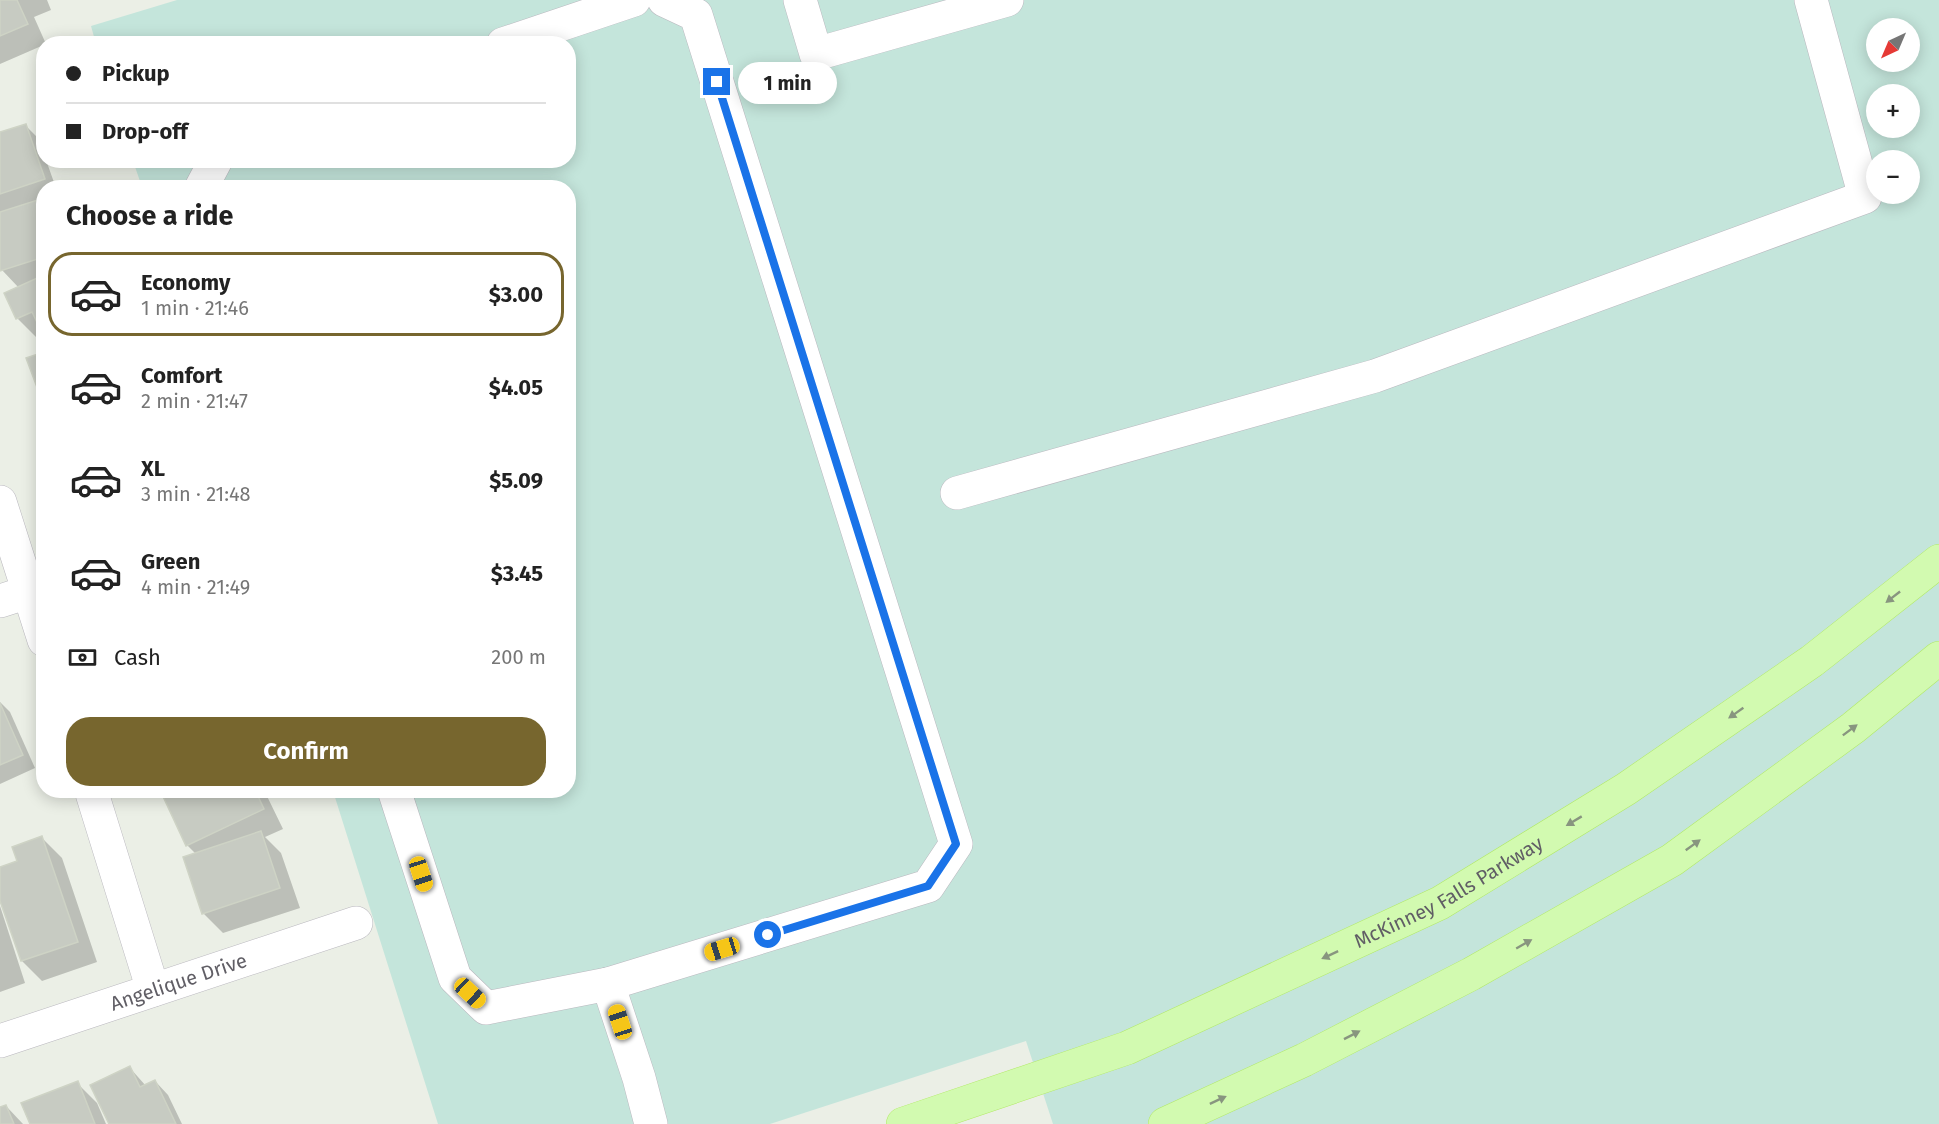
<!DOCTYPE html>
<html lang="en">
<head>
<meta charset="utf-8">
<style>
	body { margin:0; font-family:"Fira Sans",sans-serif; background:#f6f6f6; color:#222; height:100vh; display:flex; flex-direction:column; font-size:22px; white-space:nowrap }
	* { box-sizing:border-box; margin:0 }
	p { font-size:20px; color:#767676 }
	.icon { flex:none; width:33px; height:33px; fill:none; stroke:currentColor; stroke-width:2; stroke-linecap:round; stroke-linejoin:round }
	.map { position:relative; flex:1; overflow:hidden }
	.details { position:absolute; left:36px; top:180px; width:540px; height:618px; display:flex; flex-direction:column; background:#fff; border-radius:24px; box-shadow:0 3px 15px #0003 }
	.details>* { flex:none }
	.guide { position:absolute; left:36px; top:36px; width:540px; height:132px; border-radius:24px; box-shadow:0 3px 15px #0003; display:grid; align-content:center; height:132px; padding:0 30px; background:#fff }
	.needle { width:39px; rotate:224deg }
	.fabs { position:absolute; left:1866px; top:18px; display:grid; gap:12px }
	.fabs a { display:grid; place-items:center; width:54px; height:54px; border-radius:50%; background:#fff; box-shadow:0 3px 15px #0003; font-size:30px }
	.end { position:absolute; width:27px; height:27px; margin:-14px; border:8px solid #1a73e8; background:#fff; box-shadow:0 0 0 3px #fff }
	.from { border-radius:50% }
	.bubble { position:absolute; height:42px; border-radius:21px; background:#fff; box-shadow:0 3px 15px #0003; font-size:20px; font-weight:700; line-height:42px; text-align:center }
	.car { position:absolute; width:18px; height:36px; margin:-18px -9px; border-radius:8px; box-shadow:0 0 4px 2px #0007; background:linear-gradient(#f5c518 24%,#345 0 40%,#f5c518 0 76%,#345 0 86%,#f5c518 0) }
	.guide b { display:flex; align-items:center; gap:21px; height:57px; font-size:22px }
	.guide b+b { border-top:2px solid #e0e0e0 }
	.guide i { width:15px; height:15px; background:#222 }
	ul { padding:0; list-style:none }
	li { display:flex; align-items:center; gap:18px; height:84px; margin:0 12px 9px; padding:0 18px; border:3px solid transparent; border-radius:24px }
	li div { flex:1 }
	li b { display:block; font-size:22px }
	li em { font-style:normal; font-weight:700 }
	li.on { border-color:#77662e }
	li>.icon { width:54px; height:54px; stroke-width:1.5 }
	h2 { padding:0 30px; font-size:27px; line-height:72px }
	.pay { display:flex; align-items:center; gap:15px; height:66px; padding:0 30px; font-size:22px }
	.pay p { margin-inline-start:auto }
	.action { display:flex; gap:12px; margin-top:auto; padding:12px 30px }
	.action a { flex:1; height:69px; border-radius:24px; background:#77662e; color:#fff; font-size:24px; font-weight:700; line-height:69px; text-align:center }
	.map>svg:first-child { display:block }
	.green { fill:#c4e5db; fill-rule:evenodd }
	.shadow { fill:#0003 }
	.building { fill:#c7cbc2; stroke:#ced3c5; stroke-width:1.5 }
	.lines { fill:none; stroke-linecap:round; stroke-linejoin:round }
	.minor-casing { stroke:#bab8bf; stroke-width:34 }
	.major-casing { stroke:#b2e965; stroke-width:34 }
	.minor { stroke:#fff; stroke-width:33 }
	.major { stroke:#d2fab0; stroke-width:33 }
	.oneway { fill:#88957f }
	.route { stroke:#1a73e8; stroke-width:8 }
	.labels { text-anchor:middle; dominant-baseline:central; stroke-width:4.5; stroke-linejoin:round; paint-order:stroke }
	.street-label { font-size:20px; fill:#605e65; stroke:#fff }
</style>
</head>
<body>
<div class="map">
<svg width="1939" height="1124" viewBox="0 0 1939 1124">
	<rect width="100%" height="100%" fill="#ebefe6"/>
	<path class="green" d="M 177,0 L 1939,0 L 1939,1124 L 1053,1124 L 1026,1041 L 770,1124 L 438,1124 L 333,791 L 568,790 L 568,188 L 142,187 L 133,161 L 568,160 L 568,44 L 96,44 L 91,26 ZM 1876,28 L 1910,28 L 1910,62 L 1876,62 ZM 1876,94 L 1910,94 L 1910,128 L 1876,128 ZM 1876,160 L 1910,160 L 1910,194 L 1876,194 Z"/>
	<g class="shadow">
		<path d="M 0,0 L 47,0 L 51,10 L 34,17 L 46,44 L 0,64 Z"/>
		<path d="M 25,125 L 39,139 L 44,152 L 44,160 L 46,160 L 56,188 L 44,188 L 44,336 L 38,339 L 18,319 L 6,293 L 19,288 L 2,270 L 0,265 L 0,134 Z"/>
		<path d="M 0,702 L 10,712 L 35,768 L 0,784 Z"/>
		<path d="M 163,790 L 264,790 L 283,829 L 265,837 L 281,853 L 300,908 L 223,933 L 203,913 L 196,854 L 187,845 Z"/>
		<path d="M 42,838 L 62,858 L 97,962 L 42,981 L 22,961 L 0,896 L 0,868 L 19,862 Z"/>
		<path d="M 0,906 L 25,983 L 0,992 Z"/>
		<path d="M 130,1068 L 146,1086 L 155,1081 L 168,1095 L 182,1124 L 110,1124 Z"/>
		<path d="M 77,1083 L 97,1103 L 106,1124 L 31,1124 Z"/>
		<path d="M 6,1106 L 23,1124 L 0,1124 L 0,1109 Z"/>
	</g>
	<g class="building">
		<path d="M 0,0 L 17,0 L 28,24 L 0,36 Z"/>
		<path d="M 26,124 L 45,179 L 0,194 L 0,132 Z"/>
		<path d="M 44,198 L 44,257 L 0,271 L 0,212 Z"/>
		<path d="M 44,275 L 44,337 L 32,312 L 16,319 L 4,293 Z"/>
		<path d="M 44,352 L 44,406 L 26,358 Z"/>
		<path d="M 0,703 L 23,755 L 0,765 Z"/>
		<path d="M 160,790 L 255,790 L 264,809 L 186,846 Z"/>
		<path d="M 261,831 L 280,888 L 202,914 L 183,857 Z"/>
		<path d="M 42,836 L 78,942 L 21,961 L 0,901 L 0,867 L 17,861 L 12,847 Z"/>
		<path d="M 130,1066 L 140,1087 L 155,1080 L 176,1124 L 109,1124 L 90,1085 Z"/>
		<path d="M 78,1081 L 95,1124 L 30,1124 L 21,1103 Z"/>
		<path d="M 6,1105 L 14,1124 L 0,1124 L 0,1107 Z"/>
	</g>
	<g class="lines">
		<defs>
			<g id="minor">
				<path d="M 800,0 L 816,54 L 1007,0"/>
				<path d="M 503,44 L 634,0"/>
				<path d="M 201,188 L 216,160"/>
				<path d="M 957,493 L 1375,376 L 1865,197 L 1811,0"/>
				<path d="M 0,502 L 44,640"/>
				<path d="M 0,601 L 28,592"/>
				<path d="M 91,790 L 153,990"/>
				<path d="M 394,790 L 455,978 L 486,1008 L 608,984 L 928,886 L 956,844 L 696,15 L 664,0"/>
				<path d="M 608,984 L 639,1078 L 651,1124"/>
				<path id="s1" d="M 0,1041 L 356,923"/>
			</g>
			<g id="major">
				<path id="s2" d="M 903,1124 L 1127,1048 L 1440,903 L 1626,789 L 1812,661 L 1939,561"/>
				<path d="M 1165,1124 L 1304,1060 L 1471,974 L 1672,860 L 1853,728 L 1939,658"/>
			</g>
		</defs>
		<use href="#minor" class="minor-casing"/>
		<use href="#major" class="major-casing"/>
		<use href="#minor" class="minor"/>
		<use href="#major" class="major"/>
	</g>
	<defs><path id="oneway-solid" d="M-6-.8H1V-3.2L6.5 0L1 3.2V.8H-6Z" transform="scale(1.5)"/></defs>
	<g class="oneway">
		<use href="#oneway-solid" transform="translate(1893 597) rotate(142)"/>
		<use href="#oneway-solid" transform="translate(1736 713) rotate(145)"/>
		<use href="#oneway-solid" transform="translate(1850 730) rotate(-37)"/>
		<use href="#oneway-solid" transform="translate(1574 821) rotate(149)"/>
		<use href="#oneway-solid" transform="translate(1693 845) rotate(-36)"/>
		<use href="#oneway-solid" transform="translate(1524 944) rotate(-30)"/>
		<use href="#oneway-solid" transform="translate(1330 955) rotate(155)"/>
		<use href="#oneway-solid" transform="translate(1352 1035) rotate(-27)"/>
		<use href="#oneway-solid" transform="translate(1218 1100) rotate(-25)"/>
	</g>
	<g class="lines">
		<path class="route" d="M 717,82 L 956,844 L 928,886 L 768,935"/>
	</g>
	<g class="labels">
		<g class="street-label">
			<text stroke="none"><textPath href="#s2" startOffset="594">McKinney Falls Parkway</textPath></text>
			<text stroke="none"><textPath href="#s1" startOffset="188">Angelique Drive</textPath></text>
		</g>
	</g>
</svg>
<div class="fabs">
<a><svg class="needle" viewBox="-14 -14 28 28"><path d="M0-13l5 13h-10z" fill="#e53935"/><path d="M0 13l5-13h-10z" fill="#767676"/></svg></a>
<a>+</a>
<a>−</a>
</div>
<i class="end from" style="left:768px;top:935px"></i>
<i class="end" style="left:717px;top:82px"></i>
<div class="bubble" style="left:738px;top:62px;width:99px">1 min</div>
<i class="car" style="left:421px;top:874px;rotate:162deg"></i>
<i class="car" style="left:722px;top:949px;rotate:253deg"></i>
<i class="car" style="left:470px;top:993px;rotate:133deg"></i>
<i class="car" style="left:620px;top:1022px;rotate:342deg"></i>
<div class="guide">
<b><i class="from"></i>Pickup</b>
<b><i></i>Drop-off</b>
</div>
<section class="details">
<h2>Choose a ride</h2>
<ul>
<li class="on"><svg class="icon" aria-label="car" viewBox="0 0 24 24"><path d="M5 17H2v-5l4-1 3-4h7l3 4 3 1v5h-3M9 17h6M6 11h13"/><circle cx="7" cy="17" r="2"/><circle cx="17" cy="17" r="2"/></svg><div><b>Economy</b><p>1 min · 21:46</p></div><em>$3.00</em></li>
<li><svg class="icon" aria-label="car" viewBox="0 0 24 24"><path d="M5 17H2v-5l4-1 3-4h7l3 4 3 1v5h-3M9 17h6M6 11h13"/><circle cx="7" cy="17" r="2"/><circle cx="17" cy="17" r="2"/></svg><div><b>Comfort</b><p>2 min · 21:47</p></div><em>$4.05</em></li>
<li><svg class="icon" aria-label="car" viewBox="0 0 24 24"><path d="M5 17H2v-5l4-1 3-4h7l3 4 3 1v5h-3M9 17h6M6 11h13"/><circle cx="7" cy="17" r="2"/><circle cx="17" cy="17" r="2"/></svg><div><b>XL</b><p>3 min · 21:48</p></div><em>$5.09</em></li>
<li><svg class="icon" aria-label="car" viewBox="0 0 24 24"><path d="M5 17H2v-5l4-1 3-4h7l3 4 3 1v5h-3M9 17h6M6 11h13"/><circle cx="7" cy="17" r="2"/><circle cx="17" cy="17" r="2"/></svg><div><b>Green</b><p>4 min · 21:49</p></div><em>$3.45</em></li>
</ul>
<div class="pay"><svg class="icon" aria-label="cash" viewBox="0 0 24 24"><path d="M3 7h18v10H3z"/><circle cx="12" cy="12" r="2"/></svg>Cash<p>200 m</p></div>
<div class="action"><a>Confirm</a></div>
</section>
</div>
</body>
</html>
